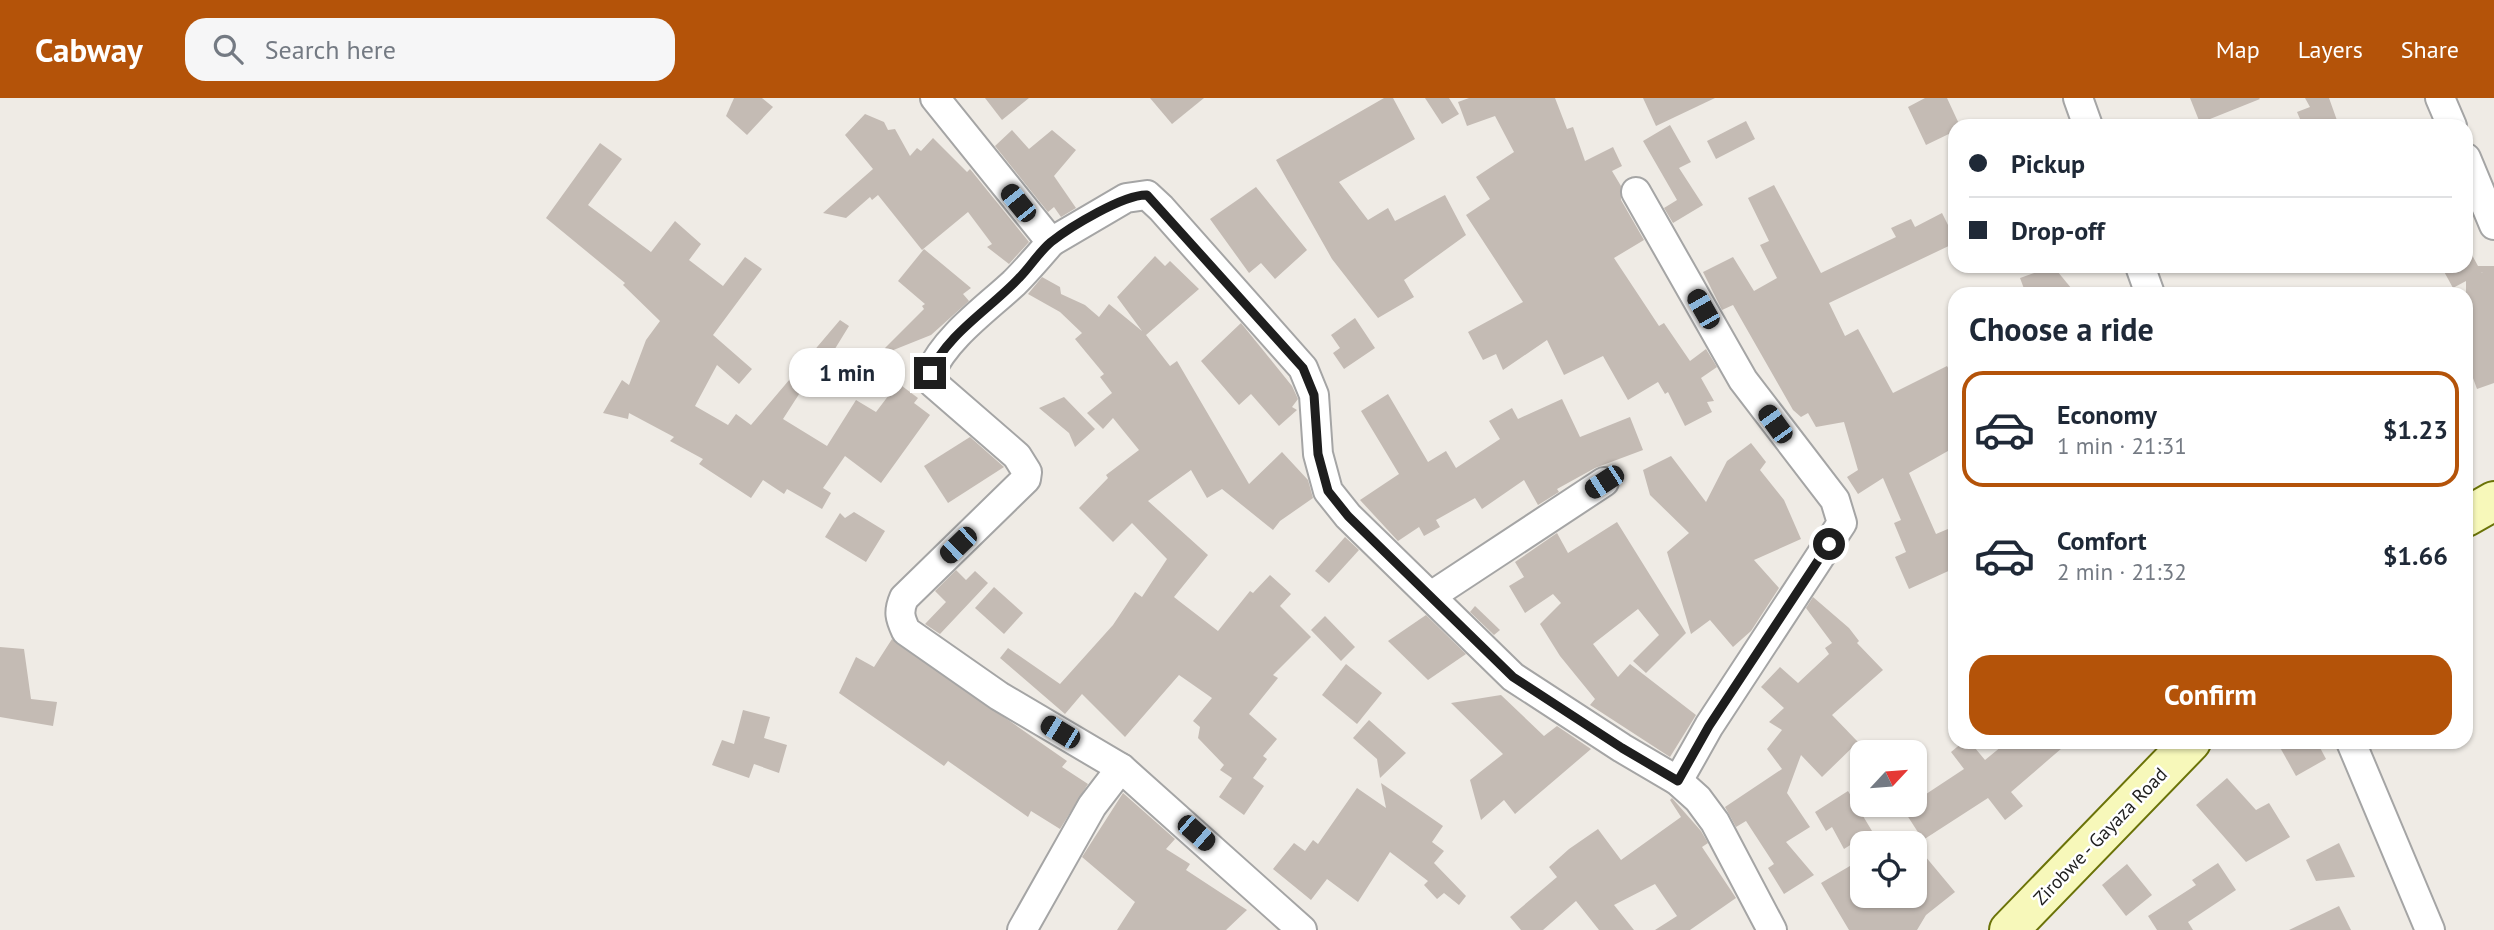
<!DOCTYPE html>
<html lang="en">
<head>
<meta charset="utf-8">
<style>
	body { margin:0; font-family:"PT Sans",sans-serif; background:#f6f6f7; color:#1f2937; height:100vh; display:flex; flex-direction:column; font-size:26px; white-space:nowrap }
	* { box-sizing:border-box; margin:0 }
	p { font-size:23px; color:#747a83 }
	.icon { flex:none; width:38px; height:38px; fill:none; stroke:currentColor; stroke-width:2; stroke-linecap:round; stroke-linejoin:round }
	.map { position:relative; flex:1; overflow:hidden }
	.side { position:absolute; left:1948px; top:189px; width:525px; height:462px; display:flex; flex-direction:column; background:#fff; border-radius:21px; box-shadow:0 2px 5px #0004 }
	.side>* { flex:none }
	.guide { position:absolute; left:1948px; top:21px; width:525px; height:154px; border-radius:21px; box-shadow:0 2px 5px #0004; display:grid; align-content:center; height:154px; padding:0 21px; background:#fff }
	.needle { width:46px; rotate:64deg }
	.fabs { position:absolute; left:1850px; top:642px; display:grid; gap:14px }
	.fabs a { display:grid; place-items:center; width:77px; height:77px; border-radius:14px; background:#fff; box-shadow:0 2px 5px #0004; font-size:35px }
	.end { position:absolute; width:32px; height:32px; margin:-16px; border:9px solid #1e1e1e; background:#fff; box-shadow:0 0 0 4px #fff }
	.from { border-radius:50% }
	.bubble { position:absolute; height:49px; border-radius:21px; background:#fff; box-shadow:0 2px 5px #0004; font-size:23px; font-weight:600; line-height:49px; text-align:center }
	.car { position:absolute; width:21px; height:42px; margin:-21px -10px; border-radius:9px; box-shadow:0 0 5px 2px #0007; background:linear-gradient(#222 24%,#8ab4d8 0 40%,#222 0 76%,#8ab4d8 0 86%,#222 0) }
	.guide b { display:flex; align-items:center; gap:24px; height:66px; font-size:26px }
	.guide b+b { border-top:2px solid #e0e1e3 }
	.guide i { width:18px; height:18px; background:#1f2937 }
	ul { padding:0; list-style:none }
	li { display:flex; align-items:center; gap:21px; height:116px; margin:0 14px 10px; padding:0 7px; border:4px solid transparent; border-radius:21px }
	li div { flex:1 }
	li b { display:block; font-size:26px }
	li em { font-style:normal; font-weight:600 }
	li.selected { border-color:#b45309 }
	li>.icon { width:63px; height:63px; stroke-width:1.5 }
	h2 { padding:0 21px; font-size:32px; line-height:84px }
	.button { display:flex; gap:14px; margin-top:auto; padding:14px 21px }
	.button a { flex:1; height:80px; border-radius:21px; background:#b45309; color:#fff; font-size:28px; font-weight:600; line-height:80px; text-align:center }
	header { display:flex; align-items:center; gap:42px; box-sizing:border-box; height:98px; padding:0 35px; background:#b45309; color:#fff }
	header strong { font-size:33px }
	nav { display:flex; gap:38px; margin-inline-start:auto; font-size:24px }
	.search { width:490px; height:63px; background:#f6f6f7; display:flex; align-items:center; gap:18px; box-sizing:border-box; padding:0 24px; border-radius:21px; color:#747a83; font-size:26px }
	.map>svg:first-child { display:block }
	.building { fill:#c4bbb4 }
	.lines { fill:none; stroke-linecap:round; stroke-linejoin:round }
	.street-casing { stroke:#a5a5a5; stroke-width:32 }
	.secondary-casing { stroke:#6b7308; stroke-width:42 }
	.street { stroke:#fff; stroke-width:28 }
	.secondary { stroke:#f7f8ba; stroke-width:38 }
	.route { stroke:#1e1e1e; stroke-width:9 }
	.labels { text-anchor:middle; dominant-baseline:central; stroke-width:5; stroke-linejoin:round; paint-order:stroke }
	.street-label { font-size:19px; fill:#1e1e1e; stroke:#fff }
</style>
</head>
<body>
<header>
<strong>Cabway</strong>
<div class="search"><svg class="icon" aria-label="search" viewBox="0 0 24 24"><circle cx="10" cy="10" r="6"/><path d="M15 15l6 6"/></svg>Search here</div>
<nav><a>Map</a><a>Layers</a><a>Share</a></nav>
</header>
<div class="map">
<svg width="2494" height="832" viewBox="0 0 2494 832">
	<rect width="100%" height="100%" fill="#efebe5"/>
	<g class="building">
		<path d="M 734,0 L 762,0 L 773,9 L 747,37 L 726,18 Z"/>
		<path d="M 985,0 L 1029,0 L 1002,22 Z"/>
		<path d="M 1150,0 L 1204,0 L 1172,26 Z"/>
		<path d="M 1384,0 L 1393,0 L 1415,41 L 1339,84 L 1368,122 L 1388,110 L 1395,123 L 1445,97 L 1466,137 L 1404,182 L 1414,199 L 1378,220 L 1332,161 L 1276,62 Z"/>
		<path d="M 1425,0 L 1449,0 L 1459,16 L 1442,26 Z"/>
		<path d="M 1469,0 L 1555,0 L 1567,31 L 1573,29 L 1585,63 L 1613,49 L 1622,68 L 1612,73 L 1621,88 L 1621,102 L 1644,142 L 1614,160 L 1659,228 L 1664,225 L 1690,263 L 1706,251 L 1717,269 L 1701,280 L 1714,303 L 1707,304 L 1712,314 L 1685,328 L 1668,294 L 1665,296 L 1658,284 L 1628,302 L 1603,258 L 1564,277 L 1547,242 L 1503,272 L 1496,256 L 1483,262 L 1468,234 L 1523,204 L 1466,117 L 1490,101 L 1476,79 L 1514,54 L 1495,18 L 1467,28 L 1458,4 Z"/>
		<path d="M 1643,0 L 1715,0 L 1656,28 Z"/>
		<path d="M 1925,0 L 1947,0 L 1960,28 L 1955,28 L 1955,33 L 1926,47 L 1908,9 Z"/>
		<path d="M 2190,0 L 2259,0 L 2260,1 L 2200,25 Z"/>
		<path d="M 2305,0 L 2329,0 L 2339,28 L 2303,28 L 2297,14 L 2310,9 Z"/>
		<path d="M 865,16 L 884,24 L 888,32 L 895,31 L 910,58 L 917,50 L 921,53 L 933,40 L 967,74 L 970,71 L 1029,144 L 1009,166 L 987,149 L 992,146 L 968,114 L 922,152 L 878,97 L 872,102 L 870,99 L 846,120 L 823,115 L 873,71 L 845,37 Z"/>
		<path d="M 1746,23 L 1755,41 L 1716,61 L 1707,43 Z"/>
		<path d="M 1670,27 L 1691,64 L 1679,70 L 1703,107 L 1673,125 L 1664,110 L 1677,102 L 1643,43 Z"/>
		<path d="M 1012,32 L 1029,51 L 1052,32 L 1076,52 L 1054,78 L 1076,110 L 1061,119 L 1054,109 L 1048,114 L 995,48 Z"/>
		<path d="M 600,45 L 622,61 L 588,107 L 651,154 L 675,123 L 701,146 L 689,162 L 723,188 L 745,159 L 762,171 L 713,237 L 752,271 L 739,286 L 717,267 L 695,308 L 728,327 L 736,316 L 751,327 L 840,222 L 849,228 L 817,280 L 812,276 L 783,321 L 827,348 L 856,302 L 876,314 L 898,285 L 918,300 L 914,305 L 930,317 L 881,385 L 845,358 L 823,390 L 831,395 L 822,411 L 787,391 L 784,396 L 763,382 L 751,400 L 699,366 L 703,361 L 670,343 L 674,339 L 629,315 L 628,321 L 603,315 L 622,282 L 629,287 L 646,242 L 660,223 L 623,187 L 625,185 L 546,120 Z"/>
		<path d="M 1774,87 L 1821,175 L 1896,139 L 1891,130 L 1911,121 L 1915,129 L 1942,115 L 1955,141 L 1955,145 L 1829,205 L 1845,238 L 1858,231 L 1893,295 L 1947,268 L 1955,283 L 1955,349 L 1909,375 L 1936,436 L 1955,428 L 1955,470 L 1909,491 L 1895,459 L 1906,454 L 1894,425 L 1901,422 L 1883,380 L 1858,396 L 1847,379 L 1858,372 L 1844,324 L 1816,329 L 1808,315 L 1801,319 L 1793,312 L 1733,207 L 1722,212 L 1703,174 L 1733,159 L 1754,193 L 1777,180 L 1760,147 L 1769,143 L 1748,100 Z"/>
		<path d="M 1256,89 L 1307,152 L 1275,181 L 1261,165 L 1249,175 L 1210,121 Z"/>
		<path d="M 2466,146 L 2478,168 L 2494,168 L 2481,175 L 2494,168 L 2494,285 L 2477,291 L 2466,261 L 2466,183 L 2453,190 L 2441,168 L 2466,168 Z"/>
		<path d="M 924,151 L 971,190 L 963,196 L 969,203 L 931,237 L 876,259 L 924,211 L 922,208 L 925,206 L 898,183 Z"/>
		<path d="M 1155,158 L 1165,168 L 1170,163 L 1199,191 L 1146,237 L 1170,268 L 1177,263 L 1249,386 L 1282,354 L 1308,382 L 1313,400 L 1280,423 L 1273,432 L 1222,391 L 1207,400 L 1191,372 L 1148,403 L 1208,457 L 1174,499 L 1179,503 L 1218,533 L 1250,493 L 1253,495 L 1270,477 L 1291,496 L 1280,508 L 1311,539 L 1273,577 L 1278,580 L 1249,616 L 1277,641 L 1263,658 L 1267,661 L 1253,680 L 1264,688 L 1244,717 L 1219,699 L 1232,680 L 1220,672 L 1224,667 L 1198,640 L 1200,629 L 1193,623 L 1212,600 L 1179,577 L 1125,639 L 1082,596 L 1065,616 L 1000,560 L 1008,550 L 1060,586 L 1113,527 L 1135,494 L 1142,499 L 1167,461 L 1132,425 L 1113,444 L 1079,410 L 1108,380 L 1106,377 L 1139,352 L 1113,320 L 1103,331 L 1087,315 L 1112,295 L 1100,279 L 1104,276 L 1075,241 L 1082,235 L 1060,214 L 1028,196 L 1042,179 L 1060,189 L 1061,196 L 1085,207 L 1099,219 L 1109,206 L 1142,233 L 1117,199 Z"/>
		<path d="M 2053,168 L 2076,196 L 2026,196 L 2020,180 Z"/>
		<path d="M 1355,220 L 1375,250 L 1344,271 L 1333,255 L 1340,250 L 1331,237 Z"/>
		<path d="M 1241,225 L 1292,288 L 1298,301 L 1292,309 L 1297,312 L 1279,328 L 1251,296 L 1239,307 L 1201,263 Z"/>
		<path d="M 1388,296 L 1428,364 L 1446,353 L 1456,370 L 1500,341 L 1489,323 L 1512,310 L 1518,321 L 1562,301 L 1580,339 L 1630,319 L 1643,352 L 1595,370 L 1557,391 L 1559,394 L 1538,407 L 1524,382 L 1482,411 L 1475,400 L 1436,422 L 1440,429 L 1424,438 L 1419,429 L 1398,443 L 1360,402 L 1399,376 L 1361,313 Z"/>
		<path d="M 1064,299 L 1095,331 L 1075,349 L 1069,335 L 1039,310 Z"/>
		<path d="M 970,339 L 1004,369 L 948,405 L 924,368 Z"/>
		<path d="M 1751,345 L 1766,364 L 1760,372 L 1784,402 L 1801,441 L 1754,462 L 1779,490 L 1751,533 L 1733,549 L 1710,522 L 1691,536 L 1667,454 L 1689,435 L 1650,397 L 1643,372 L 1671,358 L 1706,404 L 1727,363 Z"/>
		<path d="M 854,414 L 885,433 L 866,464 L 825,439 L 840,415 L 845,420 Z"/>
		<path d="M 1617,424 L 1686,535 L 1646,575 L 1633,563 L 1659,537 L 1638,511 L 1593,546 L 1618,579 L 1630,566 L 1696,617 L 1670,659 L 1590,607 L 1595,601 L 1560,558 L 1540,526 L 1561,505 L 1553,496 L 1525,515 L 1509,488 L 1524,479 L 1515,464 L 1557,435 L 1568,455 Z"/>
		<path d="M 1345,439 L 1359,452 L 1329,485 L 1315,473 Z"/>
		<path d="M 956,472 L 966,482 L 975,473 L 988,485 L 940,536 L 925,526 L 946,504 L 935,493 Z"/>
		<path d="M 994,489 L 1023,515 L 1004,536 L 975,510 Z"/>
		<path d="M 1813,499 L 1849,530 L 1859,543 L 1857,545 L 1883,572 L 1832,617 L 1858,644 L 1822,679 L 1801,657 L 1787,695 L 1810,729 L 1786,744 L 1814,777 L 1784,796 L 1768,770 L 1774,766 L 1746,723 L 1736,729 L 1725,709 L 1782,671 L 1767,651 L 1782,632 L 1769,624 L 1784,610 L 1761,589 L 1780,569 L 1798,585 L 1829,556 L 1825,550 L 1832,545 L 1806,510 Z"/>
		<path d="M 1475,508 L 1500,532 L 1494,537 L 1470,514 Z"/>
		<path d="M 1426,517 L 1466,556 L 1428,582 L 1388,543 Z"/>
		<path d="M 1325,518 L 1355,549 L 1341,563 L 1311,532 Z"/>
		<path d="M 892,541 L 1067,663 L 1062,669 L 1088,686 L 1060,731 L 1031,713 L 1028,719 L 948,663 L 944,668 L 839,595 L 856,559 L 874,569 Z"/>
		<path d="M 0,549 L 24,551 L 31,601 L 57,604 L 53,628 L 0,619 Z"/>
		<path d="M 1346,566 L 1382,595 L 1357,626 L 1322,597 Z"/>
		<path d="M 1501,597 L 1544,638 L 1557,628 L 1591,651 L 1515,716 L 1504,702 L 1481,722 L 1470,682 L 1503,656 L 1451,605 Z"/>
		<path d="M 743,612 L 770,619 L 764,640 L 787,647 L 779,675 L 754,666 L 749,680 L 712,667 L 722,642 L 734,646 Z"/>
		<path d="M 1369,622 L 1406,655 L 1380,680 L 1377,661 L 1353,640 Z"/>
		<path d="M 1963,644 L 1970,644 L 1985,662 L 2007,644 L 2069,644 L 2011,694 L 2023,708 L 2005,722 L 1988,700 L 1923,742 L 1903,711 L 1914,707 L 1914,704 L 1964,671 L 1951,654 Z"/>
		<path d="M 2277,644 L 2317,644 L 2326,661 L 2296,678 Z"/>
		<path d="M 2227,680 L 2256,712 L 2269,705 L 2290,739 L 2246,764 L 2196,707 Z"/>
		<path d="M 1381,685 L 1443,728 L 1432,744 L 1444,753 L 1434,765 L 1466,798 L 1459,807 L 1444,795 L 1437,801 L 1424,787 L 1428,783 L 1390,754 L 1358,804 L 1327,781 L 1311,802 L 1273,771 L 1294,745 L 1305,753 L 1313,742 L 1318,746 L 1357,690 L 1386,710 Z"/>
		<path d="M 1848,693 L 1872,733 L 1844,751 L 1832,729 L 1826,733 L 1815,714 Z"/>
		<path d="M 1123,695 L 1175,741 L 1166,751 L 1190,766 L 1186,772 L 1247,812 L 1226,832 L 1117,832 L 1135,804 L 1082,759 Z"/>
		<path d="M 1672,700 L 1701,733 L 1708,745 L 1702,749 L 1736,800 L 1690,832 L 1655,832 L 1677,818 L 1655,786 L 1614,807 L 1634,832 L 1599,832 L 1576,803 L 1543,832 L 1521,832 L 1510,819 L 1557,779 L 1549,769 L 1569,751 L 1598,731 L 1621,762 L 1681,719 L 1670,702 Z"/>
		<path d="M 2339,745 L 2355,779 L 2316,783 L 2306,762 Z"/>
		<path d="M 1925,758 L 1955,794 L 1926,817 L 1917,832 L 1849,832 L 1821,785 L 1855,765 L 1862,776 L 1862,798 L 1914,798 L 1914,767 Z"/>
		<path d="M 2218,765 L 2236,792 L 2188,824 L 2193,832 L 2157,832 L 2148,818 L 2196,787 L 2192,782 Z"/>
		<path d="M 2127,766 L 2152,797 L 2126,818 L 2102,787 Z"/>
		<path d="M 2339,808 L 2351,832 L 2289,832 Z"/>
	</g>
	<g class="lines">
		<defs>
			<g id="street">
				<path d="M 935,0 L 1051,144 L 1126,100 L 1147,97 L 1161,110 L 1303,270 L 1314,297 L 1318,356 L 1328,393 L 1348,418 L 1513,579 L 1622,650 L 1678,683 L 1698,701 L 1715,724 L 1772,832"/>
				<path d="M 2078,0 L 2088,28"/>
				<path d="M 2440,0 L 2452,28"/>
				<path d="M 2466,60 L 2494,127"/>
				<path d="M 1636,94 L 1743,282 L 1835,402 L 1842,425 L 1709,628 L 1678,683"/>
				<path d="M 1051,144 C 1039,158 1027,172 1014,185 C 986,211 946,239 930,275 L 933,285 L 1017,358 L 1027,374 L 1026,381 L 904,500 C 898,514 900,520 906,533 L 999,598 L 1121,670 L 1302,832"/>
				<path d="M 2140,168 L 2150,196"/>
				<path d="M 1431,498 L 1604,384"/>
				<path d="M 2351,644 L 2430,832"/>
				<path d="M 1022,832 L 1092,708 L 1121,670"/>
			</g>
			<g id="secondary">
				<path d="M 2466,419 L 2494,403"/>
				<path d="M 2009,832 L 2191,644"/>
			</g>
		</defs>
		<use href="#street" class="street-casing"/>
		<use href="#secondary" class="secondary-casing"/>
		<use href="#street" class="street"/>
		<use href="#secondary" class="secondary"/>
	</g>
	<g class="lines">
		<path class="route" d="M 930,275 C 947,236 990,211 1019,180 C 1030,169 1039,154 1051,144 C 1070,129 1124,96 1147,97 L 1303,270 L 1314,297 L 1318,356 L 1328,393 L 1348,418 L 1513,579 L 1622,650 L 1678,683 L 1709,628 L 1829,446"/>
	</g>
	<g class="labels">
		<g class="street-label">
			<text transform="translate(2100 738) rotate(-46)">Zirobwe - Gayaza Road</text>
		</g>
	</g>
</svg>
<div class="fabs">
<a><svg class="needle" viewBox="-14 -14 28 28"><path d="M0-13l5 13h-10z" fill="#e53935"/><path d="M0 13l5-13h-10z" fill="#747a83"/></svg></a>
<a><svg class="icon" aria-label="locate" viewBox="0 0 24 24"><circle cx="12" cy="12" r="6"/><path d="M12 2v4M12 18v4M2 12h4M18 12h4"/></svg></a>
</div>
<i class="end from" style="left:1829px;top:446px"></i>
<i class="end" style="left:930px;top:275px"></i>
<div class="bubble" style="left:789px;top:250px;width:116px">1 min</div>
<i class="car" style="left:1018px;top:105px;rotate:321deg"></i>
<i class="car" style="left:1703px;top:211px;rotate:330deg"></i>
<i class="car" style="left:1775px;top:326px;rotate:324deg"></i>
<i class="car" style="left:1604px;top:384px;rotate:237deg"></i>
<i class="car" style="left:958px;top:447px;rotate:226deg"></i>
<i class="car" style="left:1060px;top:634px;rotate:301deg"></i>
<i class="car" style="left:1196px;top:735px;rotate:131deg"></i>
<div class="guide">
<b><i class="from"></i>Pickup</b>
<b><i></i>Drop-off</b>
</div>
<section class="side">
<h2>Choose a ride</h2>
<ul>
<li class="selected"><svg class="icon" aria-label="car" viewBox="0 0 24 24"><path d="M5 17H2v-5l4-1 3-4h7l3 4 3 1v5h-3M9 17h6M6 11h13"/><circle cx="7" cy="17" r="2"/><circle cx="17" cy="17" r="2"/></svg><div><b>Economy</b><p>1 min · 21:31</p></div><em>$1.23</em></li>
<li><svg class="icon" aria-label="car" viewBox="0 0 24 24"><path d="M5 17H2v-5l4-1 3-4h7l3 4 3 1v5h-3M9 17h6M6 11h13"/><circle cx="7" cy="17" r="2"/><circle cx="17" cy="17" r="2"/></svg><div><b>Comfort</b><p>2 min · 21:32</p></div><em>$1.66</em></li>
</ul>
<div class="button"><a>Confirm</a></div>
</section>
</div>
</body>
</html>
